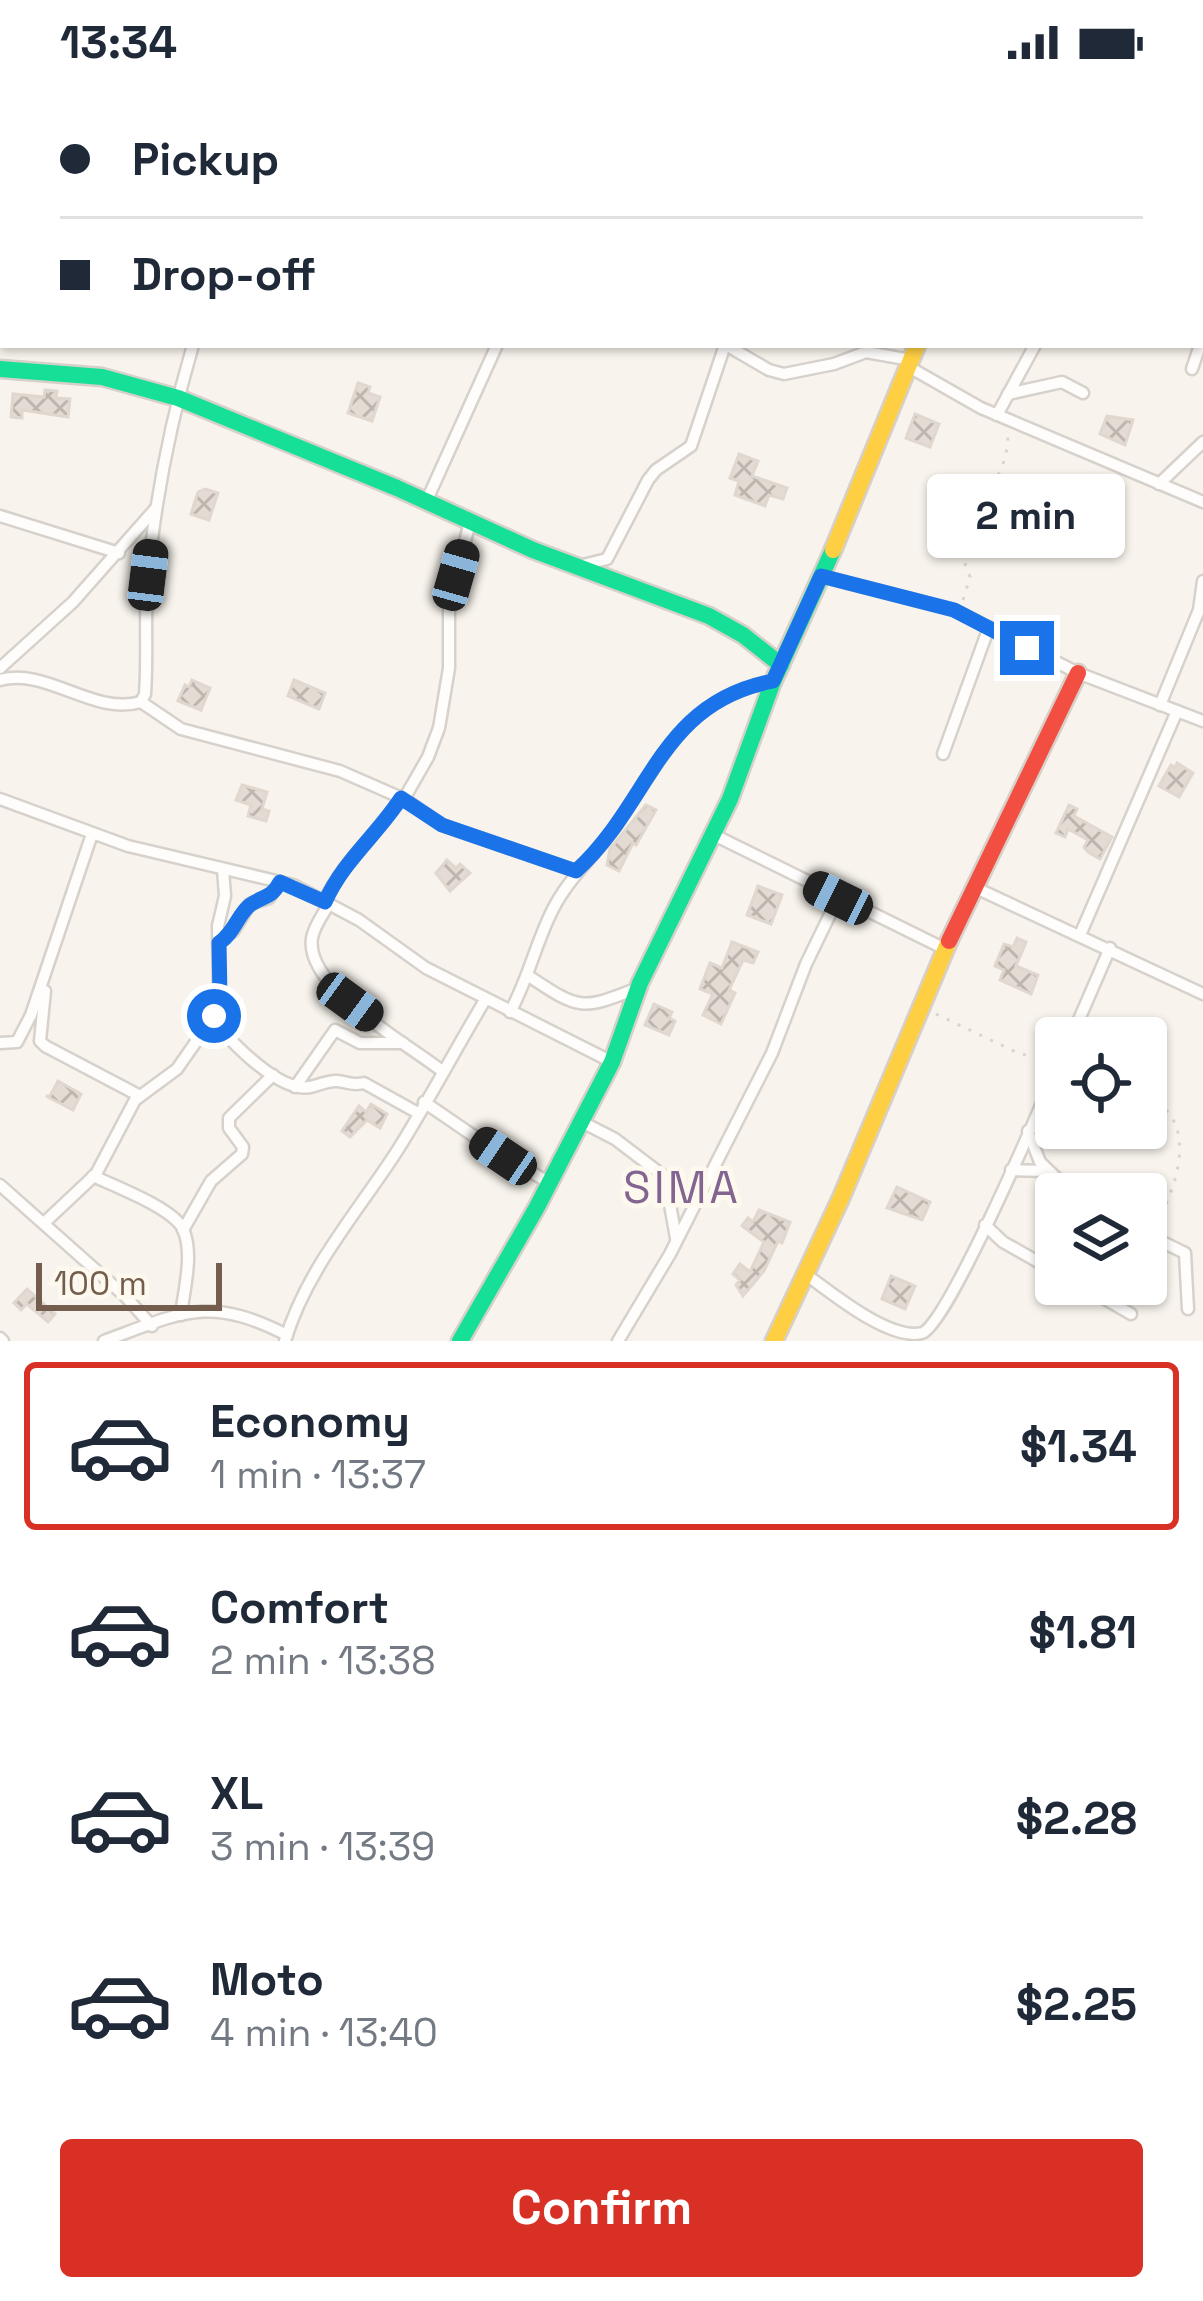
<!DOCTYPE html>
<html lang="en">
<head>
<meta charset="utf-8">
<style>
	body { margin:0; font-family:"Space Grotesk",sans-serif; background:#f2f2f3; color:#1f2937; height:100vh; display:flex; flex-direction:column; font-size:45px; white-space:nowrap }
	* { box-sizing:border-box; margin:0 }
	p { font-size:39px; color:#747a83 }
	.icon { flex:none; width:66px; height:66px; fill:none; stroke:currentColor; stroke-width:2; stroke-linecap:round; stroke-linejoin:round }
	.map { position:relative; height:1257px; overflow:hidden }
	.side { display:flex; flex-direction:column; background:#fff; flex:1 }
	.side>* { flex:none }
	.banner { position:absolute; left:0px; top:0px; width:1203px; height:264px; box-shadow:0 3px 9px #0004; display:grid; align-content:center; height:264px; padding:0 60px; background:#fff }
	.tools { position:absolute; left:1035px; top:933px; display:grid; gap:24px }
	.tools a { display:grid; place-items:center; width:132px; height:132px; border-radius:12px; background:#fff; box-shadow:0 3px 9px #0004; font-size:60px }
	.scale { position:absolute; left:36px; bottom:30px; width:186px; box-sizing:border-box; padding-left:12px; border:6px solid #755d4d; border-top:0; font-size:33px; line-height:42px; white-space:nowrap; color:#755d4d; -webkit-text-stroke:9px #fef9ef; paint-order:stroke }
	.end { position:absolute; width:54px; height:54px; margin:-27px; border:15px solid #1a73e8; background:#fff; box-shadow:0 0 0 6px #fff }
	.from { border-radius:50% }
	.bubble { position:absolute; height:84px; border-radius:12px; background:#fff; box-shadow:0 3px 9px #0004; font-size:39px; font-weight:800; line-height:84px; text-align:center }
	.car { position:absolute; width:36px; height:72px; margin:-36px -18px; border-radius:15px; box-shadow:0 0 9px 3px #0007; background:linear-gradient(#222 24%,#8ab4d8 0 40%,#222 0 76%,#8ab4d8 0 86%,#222 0) }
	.banner b { display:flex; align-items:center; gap:42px; height:114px; font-size:45px }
	.banner b+b { border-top:3px solid #e0e1e3 }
	.banner i { width:30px; height:30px; background:#1f2937 }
	ul { padding:21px 0 0; list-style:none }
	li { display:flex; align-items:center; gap:36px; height:168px; margin:0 24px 18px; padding:0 36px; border:6px solid transparent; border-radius:12px }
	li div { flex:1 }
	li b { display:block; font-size:45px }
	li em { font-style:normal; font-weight:800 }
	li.on { border-color:#d93025 }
	li>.icon { width:108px; height:108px; stroke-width:1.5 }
	.primary-button { display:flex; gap:24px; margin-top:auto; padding:24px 60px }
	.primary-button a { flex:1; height:138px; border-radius:12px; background:#d93025; color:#fff; font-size:48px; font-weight:800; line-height:138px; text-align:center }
	.status { display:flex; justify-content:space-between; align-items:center; height:84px; padding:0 60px; background:#fff; direction:ltr }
	.status svg { height:33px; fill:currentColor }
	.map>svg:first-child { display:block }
	.building { fill:url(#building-cross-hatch); stroke:#e0d7cf; stroke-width:3 }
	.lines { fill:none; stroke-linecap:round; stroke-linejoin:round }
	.street-casing { stroke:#d7d1cb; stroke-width:15 }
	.fast-casing { stroke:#d7d0c9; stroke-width:21 }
	.slow-casing { stroke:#d7d0c9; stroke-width:21 }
	.jam-casing { stroke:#d7d0c9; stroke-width:21 }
	.path { stroke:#dad4cf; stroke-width:3; stroke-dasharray:3 9; stroke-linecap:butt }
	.street { stroke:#fefdfc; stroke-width:10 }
	.fast { stroke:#16e098; stroke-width:16 }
	.slow { stroke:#ffcf43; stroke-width:16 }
	.jam { stroke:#f24e42; stroke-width:16 }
	.route { stroke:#1a73e8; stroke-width:15 }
	.labels { text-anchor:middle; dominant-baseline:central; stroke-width:10; stroke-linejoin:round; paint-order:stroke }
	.quarter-label { font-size:45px; letter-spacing:3px; fill:#836591; stroke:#fef9ef }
</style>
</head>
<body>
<div class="status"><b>13:34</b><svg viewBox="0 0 49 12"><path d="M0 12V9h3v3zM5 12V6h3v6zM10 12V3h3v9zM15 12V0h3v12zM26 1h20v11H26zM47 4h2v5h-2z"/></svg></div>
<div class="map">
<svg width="1203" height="1257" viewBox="0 0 1203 1257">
	<defs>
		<pattern id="building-cross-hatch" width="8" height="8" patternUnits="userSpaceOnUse" patternTransform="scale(3)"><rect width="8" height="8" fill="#e4dcd4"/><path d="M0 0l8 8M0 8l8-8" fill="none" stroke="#bdb6ae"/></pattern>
	</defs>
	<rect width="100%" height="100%" fill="#f8f4ed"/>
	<g class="building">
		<path d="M 358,299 L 370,303 L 368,309 L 380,313 L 372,337 L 348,329 Z"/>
		<path d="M 45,306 L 57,307 L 56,314 L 70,315 L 68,333 L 22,326 L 22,334 L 11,333 L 13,310 L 44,313 Z"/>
		<path d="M 915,330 L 939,340 L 930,363 L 906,354 Z"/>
		<path d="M 1107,332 L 1133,336 L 1125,361 L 1100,350 Z"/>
		<path d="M 739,370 L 758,377 L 752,392 L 787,404 L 783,415 L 769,411 L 765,422 L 735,411 L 739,397 L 730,394 Z"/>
		<path d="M 205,405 L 218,409 L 209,436 L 191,430 L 198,408 Z"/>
		<path d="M 192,596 L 210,604 L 201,626 L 178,617 L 185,601 L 189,603 Z"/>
		<path d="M 294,596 L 325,609 L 319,625 L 288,612 Z"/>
		<path d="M 1177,679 L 1193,689 L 1179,713 L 1159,702 L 1171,681 L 1175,684 Z"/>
		<path d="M 242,701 L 267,708 L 262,725 L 269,727 L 266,737 L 248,732 L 251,721 L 236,716 Z"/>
		<path d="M 646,721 L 656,726 L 636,761 L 633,759 L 619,787 L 607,781 L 610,765 Z"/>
		<path d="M 1069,721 L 1077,725 L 1074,732 L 1112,753 L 1100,775 L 1088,768 L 1084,763 L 1088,756 L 1068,745 L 1065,753 L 1056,749 Z"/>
		<path d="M 447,776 L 456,784 L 460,780 L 470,789 L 450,807 L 436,789 Z"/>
		<path d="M 758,802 L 782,811 L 771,840 L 747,831 Z"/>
		<path d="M 1017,854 L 1026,858 L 1016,882 L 1038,891 L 1031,910 L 1000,896 L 1004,886 L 995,882 L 1004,860 L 1013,863 Z"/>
		<path d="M 732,858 L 758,868 L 753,879 L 743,876 L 729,906 L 735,909 L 721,940 L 703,931 L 713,910 L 700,905 L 710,879 L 722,884 Z"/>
		<path d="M 654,920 L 672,928 L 669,934 L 675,937 L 669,951 L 645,941 Z"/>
		<path d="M 58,997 L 81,1010 L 73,1026 L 46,1012 L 50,1012 Z"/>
		<path d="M 371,1020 L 387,1030 L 380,1044 L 367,1036 L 350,1053 L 342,1047 L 359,1022 L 366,1028 Z"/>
		<path d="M 897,1103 L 930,1118 L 922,1136 L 887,1124 Z"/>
		<path d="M 759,1126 L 790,1138 L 782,1159 L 778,1157 L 764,1187 L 743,1212 L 736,1201 L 740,1196 L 733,1190 L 740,1180 L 750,1188 L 764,1158 L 742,1142 L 748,1134 L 753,1138 Z"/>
		<path d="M 891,1192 L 915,1202 L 905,1225 L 882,1215 Z"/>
		<path d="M 27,1205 L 55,1230 L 48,1238 L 27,1220 L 21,1226 L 14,1219 Z"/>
	</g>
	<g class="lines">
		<defs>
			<g id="street">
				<path d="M 197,0 L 202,3"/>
				<path d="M 28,3 L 30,0"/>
				<path d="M 290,3 L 291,0"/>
				<path d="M 606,3 L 608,0"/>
				<path d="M 814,3 L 816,0"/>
				<path d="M 1028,3 L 1030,0"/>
				<path d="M 1185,3 L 1186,0"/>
				<path d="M 0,54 L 3,48"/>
				<path d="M 1200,59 L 1203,61"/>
				<path d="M 0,150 L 3,149"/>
				<path d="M 1200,205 L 1203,206"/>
				<path d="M 726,261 L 769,286 L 784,290 L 834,280 L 866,268 L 911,276"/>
				<path d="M 909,283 L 981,324 L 1203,418"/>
				<path d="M 1192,285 L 1203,252"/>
				<path d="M 1008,310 L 1062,298 L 1083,309"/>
				<path d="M 997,331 L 1035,261"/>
				<path d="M 1159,400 L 1203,358"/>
				<path d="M 426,418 L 497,261"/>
				<path d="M 0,432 L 119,469"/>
				<path d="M 579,482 L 607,475 L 648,396 L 656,386 L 691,362 L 725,261"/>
				<path d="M 821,492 L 954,526 L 1078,589 L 1203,637"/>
				<path d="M 0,584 L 73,518 L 156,424"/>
				<path d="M 0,596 C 47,583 93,632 141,618 L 145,610 C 148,569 144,529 148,489 C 156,411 171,336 193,261"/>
				<path d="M 141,618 L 181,645 L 340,687 L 404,715 L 442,741 L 576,787"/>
				<path d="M 1160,621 L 1199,526 L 1203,497"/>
				<path d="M 943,670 L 989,543"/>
				<path d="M 0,715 L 128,762 L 293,801 L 359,836 L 426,884 L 612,978"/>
				<path d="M 404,715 L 428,673 L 439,644 L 449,584 L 449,519 L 470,438"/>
				<path d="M 712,750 L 945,865"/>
				<path d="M 976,804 L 1203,910"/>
				<path d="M 324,818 C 343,777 377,751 401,714"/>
				<path d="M 329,820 C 323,830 314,842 312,854 C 304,903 408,960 442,987"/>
				<path d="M 1080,851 L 1177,627"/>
				<path d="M 219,859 L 234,846 L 250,820 L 269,814 L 280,798"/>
				<path d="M 527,891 C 580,926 580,927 638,904"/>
				<path d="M 45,907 L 40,957 L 45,962 L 140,1012"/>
				<path d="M 510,928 C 528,896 536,858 553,825 C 569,794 594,772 615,743 C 662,676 684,614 773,597"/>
				<path d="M 214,932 C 225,956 273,999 299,1003 C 313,1006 324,996 337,997 C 349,998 352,1002 364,999 L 418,1029"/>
				<path d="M 1071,954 L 1110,864"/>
				<path d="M 0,959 L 17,958 L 31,931 L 92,750"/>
				<path d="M 295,1003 L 335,946 L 360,959 L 403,959"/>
				<path d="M 424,1018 L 503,1072 L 550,1099"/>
				<path d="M 582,1038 L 615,1055 L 665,1093 L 676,1154"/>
				<path d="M 1028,1047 L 1040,1078 L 1073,1110"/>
				<path d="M 1011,1086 L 1048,1087"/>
				<path d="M 93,1092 C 114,1102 173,1124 183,1145 C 194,1170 184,1205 181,1231"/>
				<path d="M 0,1101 L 125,1212 L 152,1242"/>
				<path d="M 44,1139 L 96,1090 L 135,1016 L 177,985 L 214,932 L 219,913 L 218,842 L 225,812 L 223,785"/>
				<path d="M 985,1141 L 1003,1158 L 1056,1188"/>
				<path d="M 183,1146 L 211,1097 L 242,1070 L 243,1063 L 229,1044 L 229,1034 L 273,991"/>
				<path d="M 1146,1150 L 1185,1169 L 1188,1225"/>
				<path d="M 808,1192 C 833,1210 890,1257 922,1249 C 947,1242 1040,1024 1056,987"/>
				<path d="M 1079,1200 L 1131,1230"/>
				<path d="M 0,1254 L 3,1257"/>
				<path d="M 104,1257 C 183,1228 208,1211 287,1251"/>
				<path d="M 285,1257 C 306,1186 357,1129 397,1067 C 428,1018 455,966 485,916"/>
				<path d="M 618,1257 L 670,1170 L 772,969 L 806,880 L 838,814"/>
			</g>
			<g id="fast">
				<path d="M 0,285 L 102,293 L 178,314 L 397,404 L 533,466 L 709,532 L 743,551 L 781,581"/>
				<path d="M 460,1257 L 537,1123 L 612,978 L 640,899 L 730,715 L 772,600 L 833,466"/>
			</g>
			<g id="slow">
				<path d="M 833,466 L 917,261"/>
				<path d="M 774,1257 L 841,1114 L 949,857"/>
			</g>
			<path id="jam" d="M 949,857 L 1078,589"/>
		</defs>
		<use href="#street" class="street-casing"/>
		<use href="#fast" class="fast-casing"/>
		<use href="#slow" class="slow-casing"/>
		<use href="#jam" class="jam-casing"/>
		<g class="path">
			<path d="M 963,516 L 970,493 L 954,450 C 973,407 1006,407 1008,351"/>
			<path d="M 936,930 L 1020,970 L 1054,975"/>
			<path d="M 1146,1013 C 1200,1034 1178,1101 1156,1140"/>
		</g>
		<use href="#street" class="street"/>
		<use href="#fast" class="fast"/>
		<use href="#slow" class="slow"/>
		<use href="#jam" class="jam"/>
	</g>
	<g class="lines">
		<path class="route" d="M 214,932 L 220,913 L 219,859 C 235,848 238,830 250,821 C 264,811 271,815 280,798 L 325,818 C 343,777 377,751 401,714 L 442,741 L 576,787 C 652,718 658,619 773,597 L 821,492 L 954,526 L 1027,564"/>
	</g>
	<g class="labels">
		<g class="quarter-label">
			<text x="682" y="1103">SIMA</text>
		</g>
	</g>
</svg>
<div class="tools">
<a><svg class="icon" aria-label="locate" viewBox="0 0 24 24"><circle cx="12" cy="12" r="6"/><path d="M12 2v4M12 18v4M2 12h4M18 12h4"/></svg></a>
<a><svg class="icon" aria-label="layers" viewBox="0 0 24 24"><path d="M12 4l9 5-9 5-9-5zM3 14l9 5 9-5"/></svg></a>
</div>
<div class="scale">100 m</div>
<i class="end from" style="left:214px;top:932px"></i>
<i class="end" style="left:1027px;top:564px"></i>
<div class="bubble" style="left:927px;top:390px;width:198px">2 min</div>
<i class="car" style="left:148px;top:491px;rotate:7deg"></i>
<i class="car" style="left:456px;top:491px;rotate:16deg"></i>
<i class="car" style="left:838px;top:814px;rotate:296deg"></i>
<i class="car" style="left:350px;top:918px;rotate:126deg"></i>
<i class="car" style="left:503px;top:1072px;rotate:304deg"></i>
<div class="banner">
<b><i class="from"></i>Pickup</b>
<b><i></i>Drop-off</b>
</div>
</div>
<section class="side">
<ul>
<li class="on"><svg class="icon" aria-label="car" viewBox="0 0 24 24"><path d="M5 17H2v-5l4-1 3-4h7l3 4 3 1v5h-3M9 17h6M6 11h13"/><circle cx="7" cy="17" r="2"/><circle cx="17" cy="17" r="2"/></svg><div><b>Economy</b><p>1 min · 13:37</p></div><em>$1.34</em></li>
<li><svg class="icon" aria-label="car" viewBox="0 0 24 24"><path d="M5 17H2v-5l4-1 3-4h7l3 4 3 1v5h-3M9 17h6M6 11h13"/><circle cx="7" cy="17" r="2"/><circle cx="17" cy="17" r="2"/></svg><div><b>Comfort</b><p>2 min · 13:38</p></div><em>$1.81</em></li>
<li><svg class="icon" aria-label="car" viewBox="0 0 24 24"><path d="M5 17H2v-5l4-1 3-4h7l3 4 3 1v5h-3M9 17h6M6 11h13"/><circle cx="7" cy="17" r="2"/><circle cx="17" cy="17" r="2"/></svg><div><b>XL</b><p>3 min · 13:39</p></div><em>$2.28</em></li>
<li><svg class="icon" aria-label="car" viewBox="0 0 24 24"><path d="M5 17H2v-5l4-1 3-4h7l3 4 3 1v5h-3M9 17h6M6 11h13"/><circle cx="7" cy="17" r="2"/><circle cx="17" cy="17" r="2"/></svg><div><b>Moto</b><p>4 min · 13:40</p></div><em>$2.25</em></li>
</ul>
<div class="primary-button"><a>Confirm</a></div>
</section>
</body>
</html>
